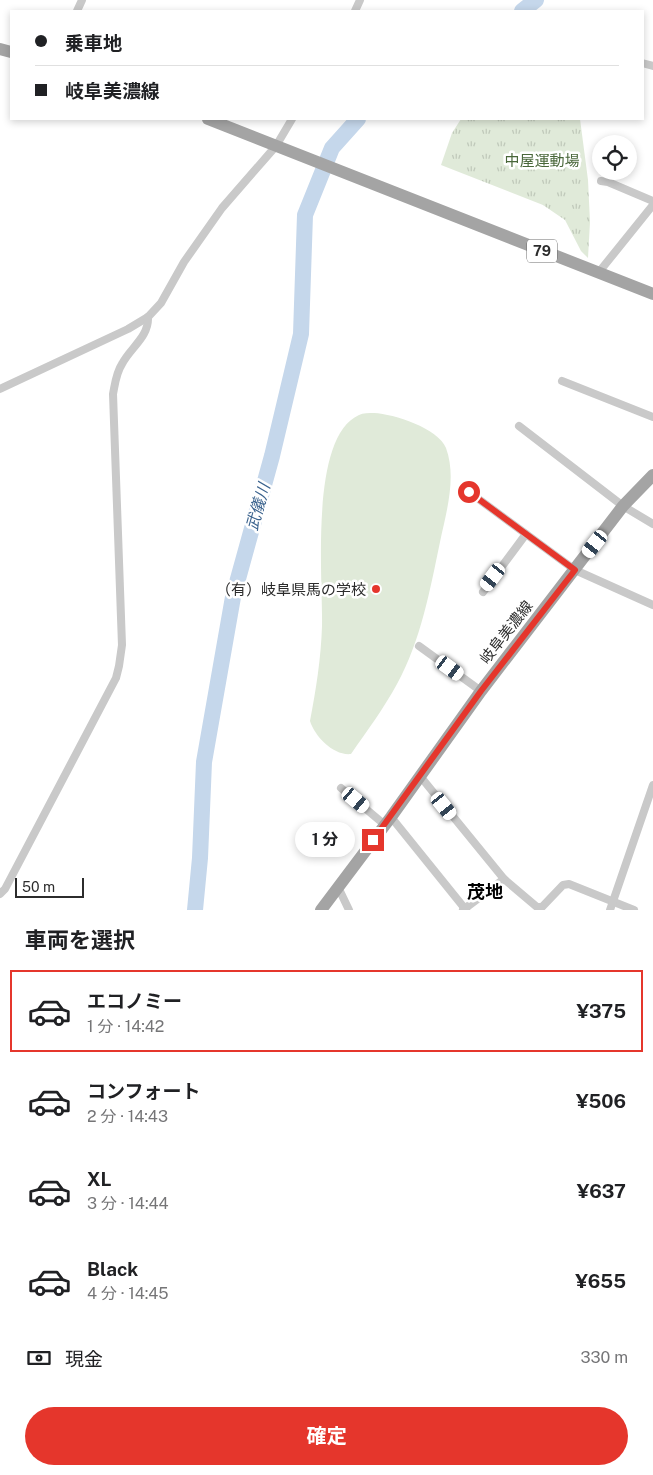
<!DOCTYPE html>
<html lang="ja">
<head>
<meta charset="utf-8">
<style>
	body { margin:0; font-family:"Public Sans","Noto Sans JP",sans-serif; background:#f2f2f2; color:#202124; height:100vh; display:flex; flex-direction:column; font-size:19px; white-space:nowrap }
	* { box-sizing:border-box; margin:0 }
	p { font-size:16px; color:#757577 }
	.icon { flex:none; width:28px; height:28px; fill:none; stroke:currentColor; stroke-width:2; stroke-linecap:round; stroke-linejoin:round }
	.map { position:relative; height:910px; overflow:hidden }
	.side { display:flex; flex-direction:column; background:#fff; flex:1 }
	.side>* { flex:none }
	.hud { position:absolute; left:10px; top:10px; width:634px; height:110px; border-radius:0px; box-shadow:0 2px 8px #0003; display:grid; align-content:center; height:110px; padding:0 25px; background:#fff }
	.controls { position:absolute; left:592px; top:135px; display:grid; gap:10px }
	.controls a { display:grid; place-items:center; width:45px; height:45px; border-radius:50%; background:#fff; box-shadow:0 2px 8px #0003; font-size:25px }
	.scale { position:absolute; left:15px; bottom:12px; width:69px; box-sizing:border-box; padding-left:5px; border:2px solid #2c2c2c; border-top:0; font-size:14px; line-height:18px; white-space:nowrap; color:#2c2c2c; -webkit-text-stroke:4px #fff; paint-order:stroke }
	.end { position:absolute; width:22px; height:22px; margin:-11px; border:6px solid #e5362c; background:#fff; box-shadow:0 0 0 2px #fff }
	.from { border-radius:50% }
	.bubble { position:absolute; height:35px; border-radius:18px; background:#fff; box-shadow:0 2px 8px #0003; font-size:16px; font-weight:700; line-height:35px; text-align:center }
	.car { position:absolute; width:15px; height:30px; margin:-15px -8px; border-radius:6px; box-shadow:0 0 4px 1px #0007; background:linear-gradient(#fff 24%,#345 0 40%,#fff 0 76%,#345 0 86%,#fff 0) }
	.hud b { display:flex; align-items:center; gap:18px; height:48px; font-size:19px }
	.hud b+b { border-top:1px solid #e0e0e0 }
	.hud i { width:12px; height:12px; background:#202124 }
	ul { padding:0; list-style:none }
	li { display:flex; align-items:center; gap:15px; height:82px; margin:0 10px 8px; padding:0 15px; border:2px solid transparent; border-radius:0px }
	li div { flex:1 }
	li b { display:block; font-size:19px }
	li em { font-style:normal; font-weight:700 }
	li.active { border-color:#e5362c }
	li>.icon { width:45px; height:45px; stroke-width:1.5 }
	h2 { padding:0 25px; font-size:22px; line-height:60px }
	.pay { display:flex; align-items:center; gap:12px; height:55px; padding:0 25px; font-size:19px }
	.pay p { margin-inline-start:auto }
	.primary-button { display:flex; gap:10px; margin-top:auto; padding:10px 25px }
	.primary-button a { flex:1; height:58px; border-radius:30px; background:#e5362c; color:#fff; font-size:20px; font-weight:700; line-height:58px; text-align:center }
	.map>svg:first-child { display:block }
	.park { fill:url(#park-tufts) }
	.pitch { fill:#e0ead9 }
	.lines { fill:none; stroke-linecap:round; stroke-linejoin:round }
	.river { stroke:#c5d7eb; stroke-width:16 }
	.street { stroke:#c9c9c9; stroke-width:8 }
	.primary { stroke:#a4a4a4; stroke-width:12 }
	.route { stroke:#e5362c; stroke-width:6 }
	.poi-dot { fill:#e5362c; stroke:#fff; stroke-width:2 }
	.labels { text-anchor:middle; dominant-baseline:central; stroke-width:5; stroke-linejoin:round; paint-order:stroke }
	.shield { fill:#fff; stroke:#6b6b6b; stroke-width:1 }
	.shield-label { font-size:14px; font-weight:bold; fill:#2c2c2c }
	.park-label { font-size:15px; fill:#49673a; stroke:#fff }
	.poi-label { font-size:15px; fill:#2c2c2c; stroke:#fff; text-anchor:end }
	.street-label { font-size:15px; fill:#2c2c2c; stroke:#fff }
	.water-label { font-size:16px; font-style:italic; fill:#3b638e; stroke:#fff }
	.quarter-label { font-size:18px; font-weight:bold; fill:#000; stroke:#fff }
</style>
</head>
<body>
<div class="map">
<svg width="653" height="910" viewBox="0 0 653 910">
	<defs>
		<pattern id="park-tufts" width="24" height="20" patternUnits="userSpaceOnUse" patternTransform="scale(1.25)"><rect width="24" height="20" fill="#e0ead9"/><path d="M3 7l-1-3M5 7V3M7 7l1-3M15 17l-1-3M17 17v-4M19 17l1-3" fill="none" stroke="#c0c9ba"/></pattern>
	</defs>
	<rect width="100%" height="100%" fill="#fff"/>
	<path class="park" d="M 461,119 L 580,119 L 588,180 L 590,222 L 588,258 L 581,251 L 565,220 L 543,205 L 441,165 L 452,133 Z"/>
	<path class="pitch" d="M 374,413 C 394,414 438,428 446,448 C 457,478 446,513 440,542 C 430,590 421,640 397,684 C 384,708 367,731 351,754 C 334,756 315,737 310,721 C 316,690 321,658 322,626 C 323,580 309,437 359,415 C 363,413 369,413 374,413 Z"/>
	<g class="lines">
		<g class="river">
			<path d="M 522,11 L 536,0"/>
			<path d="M 195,910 L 200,858 L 204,762 L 233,597 L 272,456 L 301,334 L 305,215 L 332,148 L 358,119"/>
		</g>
		<g class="street">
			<path d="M 77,11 L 82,0"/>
			<path d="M 355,11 L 360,0"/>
			<path d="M 642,63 L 653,66"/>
			<path d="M 601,181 L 608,182 L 653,201"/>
			<path d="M 599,272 L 653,205"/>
			<path d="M 562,381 L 653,417"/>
			<path d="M 0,389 L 128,329 L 148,317 L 161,303 L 184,262 L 222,208 L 276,146 L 292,119"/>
			<path d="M 519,426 L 623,506 L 653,524"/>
			<path d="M 469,492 L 575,570 L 653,605"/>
			<path d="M 483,592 L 526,534"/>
			<path d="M 419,646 L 481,691"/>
			<path d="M 420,776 L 504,879 L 537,907 L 542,907 L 563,885 L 569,884 L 634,910"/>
			<path d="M 341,788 L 385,825"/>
			<path d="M 391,817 L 466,910"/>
			<path d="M 338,887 L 349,910"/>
			<path d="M 0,894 L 5,889 L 116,678 L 119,666 L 122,645 L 113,394 C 115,384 116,373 122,364 C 130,348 149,337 148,317"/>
			<path d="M 463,910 L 504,879"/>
			<path d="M 610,910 L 653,785"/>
		</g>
		<g class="primary">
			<path d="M 0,49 L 11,52"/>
			<path d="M 208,119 L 653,294"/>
			<path d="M 321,910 L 391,817 L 481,691 L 623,506 L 653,475"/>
		</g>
	</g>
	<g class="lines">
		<path class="route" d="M 373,840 L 481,691 L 575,570 L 469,492"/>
	</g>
	<circle class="poi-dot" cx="376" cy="589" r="5"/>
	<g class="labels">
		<rect class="shield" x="527" y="239.5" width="30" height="23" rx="4"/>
		<g class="shield-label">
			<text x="542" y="251">79</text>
		</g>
		<g class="park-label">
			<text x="542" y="160">中屋運動場</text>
		</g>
		<g class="poi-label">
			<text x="366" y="589">（有）岐阜県馬の学校</text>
		</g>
		<g class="street-label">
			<text transform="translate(506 632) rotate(-52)">岐阜美濃線</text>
		</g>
		<g class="water-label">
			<text transform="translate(258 507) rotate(-74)">武儀川</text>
		</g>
		<g class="quarter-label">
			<text x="485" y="891">茂地</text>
		</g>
	</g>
</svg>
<div class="controls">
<a><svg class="icon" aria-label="locate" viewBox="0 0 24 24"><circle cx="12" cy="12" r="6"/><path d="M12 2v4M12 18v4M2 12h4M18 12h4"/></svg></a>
</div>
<div class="scale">50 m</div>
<i class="end from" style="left:469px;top:492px"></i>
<i class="end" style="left:373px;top:840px"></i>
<div class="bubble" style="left:295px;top:822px;width:60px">1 分</div>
<i class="car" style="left:595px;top:544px;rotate:218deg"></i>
<i class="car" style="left:493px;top:577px;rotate:217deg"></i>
<i class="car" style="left:450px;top:668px;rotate:126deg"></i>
<i class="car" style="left:356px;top:800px;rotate:130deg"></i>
<i class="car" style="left:444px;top:806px;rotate:141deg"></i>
<div class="hud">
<b><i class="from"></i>乗車地</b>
<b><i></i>岐阜美濃線</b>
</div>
</div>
<section class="side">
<h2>車両を選択</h2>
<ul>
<li class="active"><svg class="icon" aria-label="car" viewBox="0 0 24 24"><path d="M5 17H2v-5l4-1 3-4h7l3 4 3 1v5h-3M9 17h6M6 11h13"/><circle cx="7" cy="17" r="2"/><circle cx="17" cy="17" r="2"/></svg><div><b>エコノミー</b><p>1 分 · 14:42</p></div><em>¥375</em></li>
<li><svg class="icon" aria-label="car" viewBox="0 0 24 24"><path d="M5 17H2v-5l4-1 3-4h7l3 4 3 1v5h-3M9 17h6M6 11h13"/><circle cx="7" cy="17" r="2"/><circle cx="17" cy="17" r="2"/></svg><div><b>コンフォート</b><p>2 分 · 14:43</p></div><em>¥506</em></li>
<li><svg class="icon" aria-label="car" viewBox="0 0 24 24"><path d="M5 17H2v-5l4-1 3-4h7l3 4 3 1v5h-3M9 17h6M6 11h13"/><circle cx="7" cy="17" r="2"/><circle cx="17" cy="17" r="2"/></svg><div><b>XL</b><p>3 分 · 14:44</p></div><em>¥637</em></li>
<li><svg class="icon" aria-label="car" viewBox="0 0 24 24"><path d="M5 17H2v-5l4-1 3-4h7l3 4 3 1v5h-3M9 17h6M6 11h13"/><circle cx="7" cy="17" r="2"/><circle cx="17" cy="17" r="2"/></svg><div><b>Black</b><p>4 分 · 14:45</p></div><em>¥655</em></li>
</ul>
<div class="pay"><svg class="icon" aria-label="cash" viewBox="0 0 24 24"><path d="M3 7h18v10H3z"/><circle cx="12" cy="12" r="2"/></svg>現金<p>330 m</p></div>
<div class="primary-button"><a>確定</a></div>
</section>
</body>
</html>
